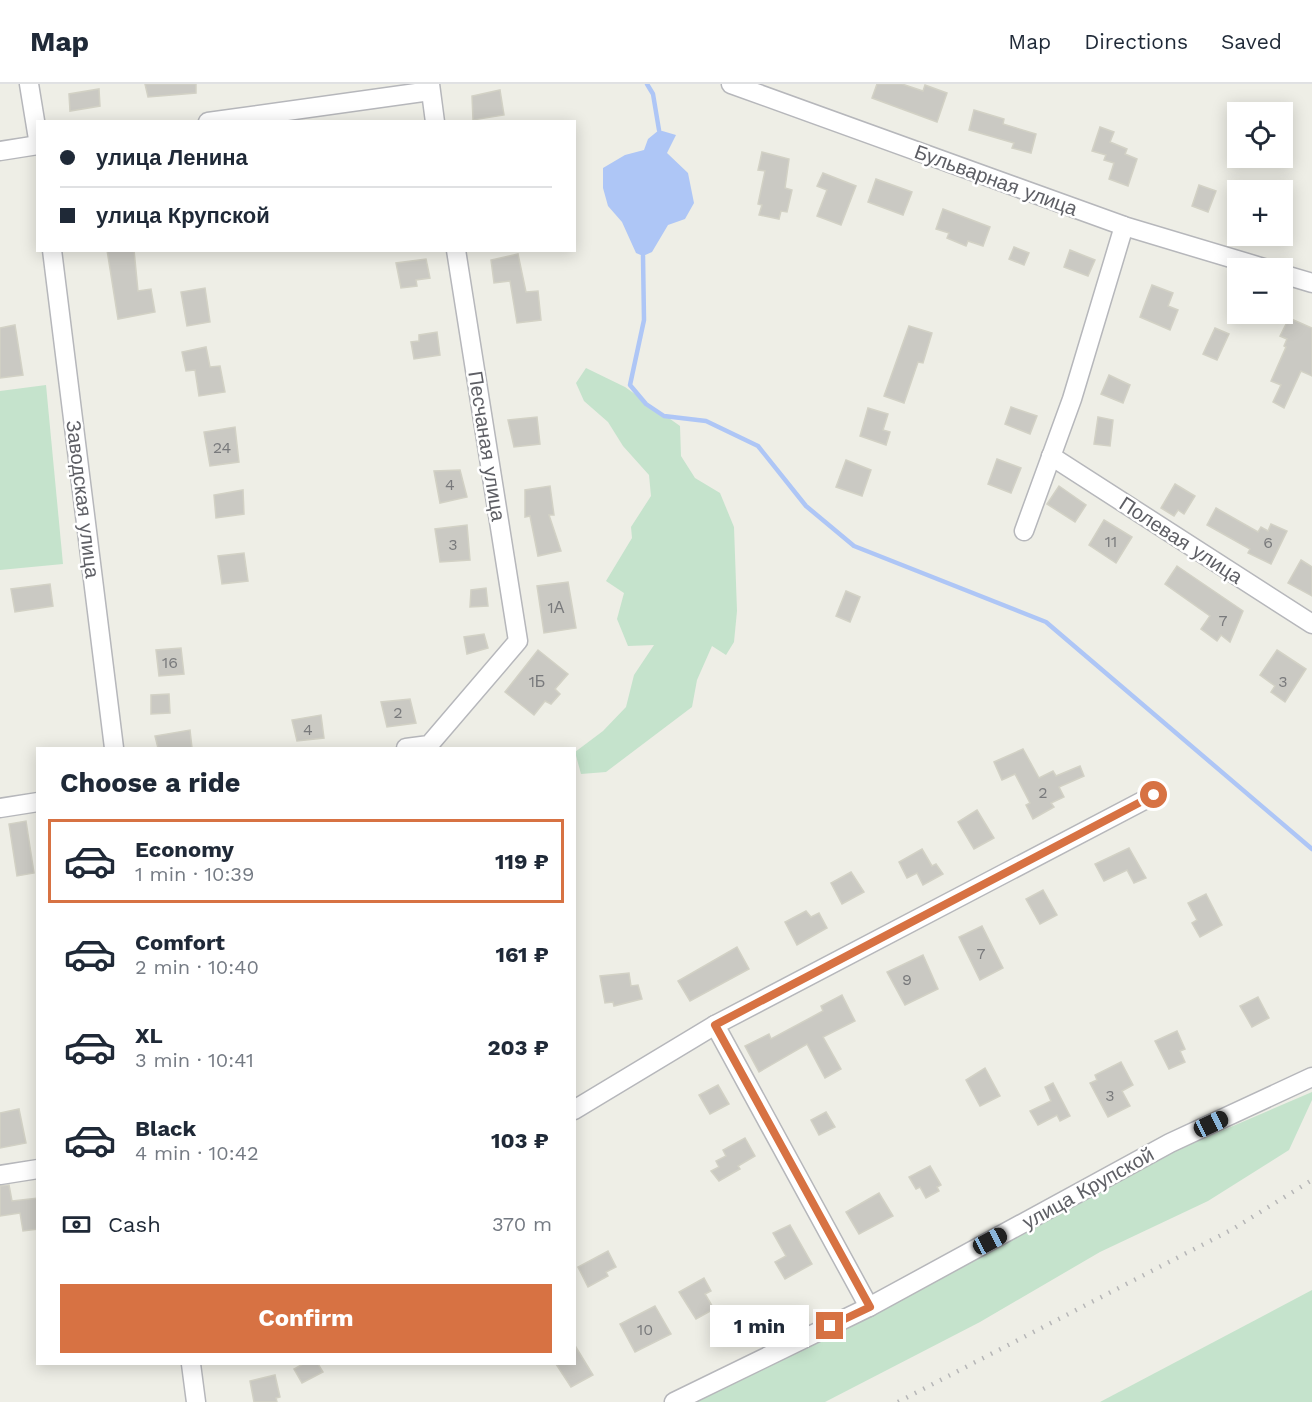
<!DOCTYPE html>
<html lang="en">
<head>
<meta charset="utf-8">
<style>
	body { margin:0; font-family:"Work Sans",sans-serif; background:#f6f6f7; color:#1f2937; height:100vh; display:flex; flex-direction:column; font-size:22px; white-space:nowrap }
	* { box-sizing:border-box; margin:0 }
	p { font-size:20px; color:#747a83 }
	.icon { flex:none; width:33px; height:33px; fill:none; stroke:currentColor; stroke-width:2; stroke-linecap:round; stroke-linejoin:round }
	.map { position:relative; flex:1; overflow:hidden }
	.drawer { position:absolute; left:36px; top:663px; width:540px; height:618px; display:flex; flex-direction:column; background:#fff; border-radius:0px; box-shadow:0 3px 15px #0003 }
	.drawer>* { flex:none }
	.guide { position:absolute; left:36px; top:36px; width:540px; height:132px; border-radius:0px; box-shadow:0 3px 15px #0003; display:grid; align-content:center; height:132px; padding:0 24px; background:#fff }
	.tools { position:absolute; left:1227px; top:18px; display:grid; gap:12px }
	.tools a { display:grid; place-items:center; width:66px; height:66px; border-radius:0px; background:#fff; box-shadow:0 3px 15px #0003; font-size:30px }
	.end { position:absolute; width:27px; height:27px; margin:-14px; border:8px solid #d77243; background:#fff; box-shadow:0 0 0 3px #fff }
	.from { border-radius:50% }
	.bubble { position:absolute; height:42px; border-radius:0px; background:#fff; box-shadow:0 3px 15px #0003; font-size:20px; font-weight:700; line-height:42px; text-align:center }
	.car { position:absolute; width:18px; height:36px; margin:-18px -9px; border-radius:8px; box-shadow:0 0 4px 2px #0007; background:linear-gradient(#222 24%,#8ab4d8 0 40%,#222 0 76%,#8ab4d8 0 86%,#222 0) }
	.guide b { display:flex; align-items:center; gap:21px; height:57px; font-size:22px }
	.guide b+b { border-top:2px solid #e0e1e3 }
	.guide i { width:15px; height:15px; background:#1f2937 }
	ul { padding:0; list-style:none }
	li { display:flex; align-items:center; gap:18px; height:84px; margin:0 12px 9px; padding:0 12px; border:3px solid transparent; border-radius:0px }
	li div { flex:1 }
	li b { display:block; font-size:22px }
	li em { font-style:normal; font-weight:700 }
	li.active { border-color:#d77243 }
	li>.icon { width:54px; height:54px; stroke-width:1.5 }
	h2 { padding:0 24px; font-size:27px; line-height:72px }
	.pay { display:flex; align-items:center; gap:15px; height:66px; padding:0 24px; font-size:22px }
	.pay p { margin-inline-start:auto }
	.button { display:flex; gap:12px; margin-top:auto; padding:12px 24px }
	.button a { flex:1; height:69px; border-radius:0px; background:#d77243; color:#fff; font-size:24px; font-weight:700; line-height:69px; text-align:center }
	header { display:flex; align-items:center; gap:36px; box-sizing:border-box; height:84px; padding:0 30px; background:#fff; border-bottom:2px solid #e0e1e3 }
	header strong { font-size:28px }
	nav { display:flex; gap:33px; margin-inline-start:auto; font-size:21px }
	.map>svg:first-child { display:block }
	.green { fill:#c5e3cc }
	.water { fill:#aec6f6 }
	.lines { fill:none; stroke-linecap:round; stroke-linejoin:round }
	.stream { stroke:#aec6f6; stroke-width:4.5 }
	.building { fill:#cac9c3; stroke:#d2d1c5; stroke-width:1.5 }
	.minor-casing { stroke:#b6b7bb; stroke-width:21 }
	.minor { stroke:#fff; stroke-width:18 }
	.rail { stroke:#b6b6b7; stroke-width:4.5; stroke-dasharray:1.5 8; stroke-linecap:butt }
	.route { stroke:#d77243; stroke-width:8 }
	.labels { text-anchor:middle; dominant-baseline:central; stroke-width:5; stroke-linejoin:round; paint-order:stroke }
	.number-label { font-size:16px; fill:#797a7c }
	.street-label { font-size:20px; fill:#5e5f65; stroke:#fff }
</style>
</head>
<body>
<header>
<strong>Map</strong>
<nav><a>Map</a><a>Directions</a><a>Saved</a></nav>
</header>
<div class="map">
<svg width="1312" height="1318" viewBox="0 0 1312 1318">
	<rect width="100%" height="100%" fill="#eeeee6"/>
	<g class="green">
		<path d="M 586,284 L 625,303 L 680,342 L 681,372 L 695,394 L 720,409 L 734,443 L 737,527 L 734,558 L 726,571 L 712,562 L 697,596 L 692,623 L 606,688 L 581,690 L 575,668 L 603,647 L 626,623 L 634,591 L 654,561 L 628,562 L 617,535 L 624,509 L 606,497 L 632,454 L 631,443 L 651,412 L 649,391 L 623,362 L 608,338 L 584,317 L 576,299 Z"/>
		<path d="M 46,301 L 63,480 L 0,486 L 0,307 Z"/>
		<path d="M 1312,1008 L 1312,1016 L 1289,1066 L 1208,1117 L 1100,1168 L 980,1238 L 825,1318 L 683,1318 L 1170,1069 Z"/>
		<path d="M 1312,1206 L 1312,1318 L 1100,1318 Z"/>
	</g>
	<path class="water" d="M 659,46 L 676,51 L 667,69 L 688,89 L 694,119 L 685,135 L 668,141 L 652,168 L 643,172 L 636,169 L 622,138 L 608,122 L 603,104 L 603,84 L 625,71 L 644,66 L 648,55 Z"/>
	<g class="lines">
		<g class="stream">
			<path d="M 647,0 L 653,10 L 659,46"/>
			<path d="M 643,172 L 644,236 L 630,301 L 646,320 L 664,332 L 706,337 L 758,362 L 806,422 L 854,462 L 1046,538 L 1312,765"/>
		</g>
	</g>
	<g class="building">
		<path d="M 145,0 L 196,0 L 196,9 L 148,13 Z"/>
		<path d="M 877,0 L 902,0 L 923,7 L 925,1 L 947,9 L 937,38 L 872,14 Z"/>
		<path d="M 99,5 L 100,22 L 70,27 L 69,10 Z"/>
		<path d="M 500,6 L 504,31 L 473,36 L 472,12 Z"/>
		<path d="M 974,26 L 1004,35 L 1003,40 L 1036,50 L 1031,69 L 1012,64 L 1014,59 L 969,46 Z"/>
		<path d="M 1100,43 L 1114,48 L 1110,58 L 1127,65 L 1125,70 L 1137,75 L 1128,102 L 1109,95 L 1114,79 L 1104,76 L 1106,71 L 1092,67 Z"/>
		<path d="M 762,68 L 789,75 L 785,104 L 792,106 L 787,128 L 781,127 L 779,135 L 759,131 L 762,121 L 758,120 L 765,87 L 758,86 Z"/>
		<path d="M 823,89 L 856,102 L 841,141 L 817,132 L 827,106 L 817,102 Z"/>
		<path d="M 876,95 L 912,108 L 903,131 L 868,118 Z"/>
		<path d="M 1199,101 L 1216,107 L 1208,128 L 1192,122 Z"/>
		<path d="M 943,125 L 990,143 L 983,162 L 968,157 L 966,162 L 947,154 L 949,149 L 936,145 Z"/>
		<path d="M 1014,163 L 1029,169 L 1024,181 L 1009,175 Z"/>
		<path d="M 107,166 L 134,166 L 138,207 L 151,205 L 155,228 L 118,235 Z"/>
		<path d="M 1070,166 L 1095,176 L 1088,192 L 1064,183 Z"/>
		<path d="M 518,170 L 526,208 L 538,207 L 541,236 L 517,239 L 510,197 L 494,199 L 491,176 Z"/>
		<path d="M 426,175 L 430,194 L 416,196 L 417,202 L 401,204 L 396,179 Z"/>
		<path d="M 1152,201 L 1173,209 L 1168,222 L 1178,226 L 1170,246 L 1140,233 Z"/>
		<path d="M 205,204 L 210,238 L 187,242 L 181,208 Z"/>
		<path d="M 1289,234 L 1312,244 L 1312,292 L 1301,287 L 1284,324 L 1273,318 L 1281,301 L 1271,297 L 1286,263 L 1284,262 L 1287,255 L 1280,252 Z"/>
		<path d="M 15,241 L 23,291 L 0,294 L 0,244 Z"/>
		<path d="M 909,242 L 932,249 L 923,279 L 918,278 L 904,319 L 884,312 Z"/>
		<path d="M 1215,244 L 1229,250 L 1217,276 L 1203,270 Z"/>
		<path d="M 437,248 L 440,271 L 414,275 L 411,258 L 419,257 L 419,251 Z"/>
		<path d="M 206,263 L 210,283 L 220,282 L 225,308 L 199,312 L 195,286 L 186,287 L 182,268 Z"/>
		<path d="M 1109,291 L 1130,301 L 1123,319 L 1101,310 Z"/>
		<path d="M 1011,323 L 1037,332 L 1030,350 L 1005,340 Z"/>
		<path d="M 868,324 L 888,330 L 883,346 L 890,348 L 886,361 L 860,352 Z"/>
		<path d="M 537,333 L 540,360 L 514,363 L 508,336 Z"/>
		<path d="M 1098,333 L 1113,336 L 1110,362 L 1094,360 Z"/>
		<path d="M 235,343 L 239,378 L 210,382 L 204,348 Z"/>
		<path d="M 997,375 L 1021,384 L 1011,409 L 988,400 Z"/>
		<path d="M 846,376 L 871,386 L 862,412 L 836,403 Z"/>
		<path d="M 460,386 L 467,413 L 440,419 L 434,387 Z"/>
		<path d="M 1175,400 L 1195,412 L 1184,430 L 1178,426 L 1174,432 L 1161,424 Z"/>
		<path d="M 550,402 L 554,431 L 549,431 L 561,467 L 538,472 L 530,432 L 525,433 L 525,406 Z"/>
		<path d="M 1059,402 L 1086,421 L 1075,438 L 1047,420 Z"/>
		<path d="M 243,406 L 244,430 L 216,434 L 214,411 Z"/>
		<path d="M 1216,424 L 1258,448 L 1261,443 L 1268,447 L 1271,440 L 1287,447 L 1271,480 L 1248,469 L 1250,465 L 1207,441 Z"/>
		<path d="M 1104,436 L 1132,453 L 1116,479 L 1089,461 Z"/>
		<path d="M 467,441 L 470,476 L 440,478 L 435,445 Z"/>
		<path d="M 244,469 L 248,497 L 222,500 L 218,472 Z"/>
		<path d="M 1301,476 L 1312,483 L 1312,512 L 1288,499 Z"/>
		<path d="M 1177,482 L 1243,527 L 1230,558 L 1221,551 L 1217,557 L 1201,545 L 1210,532 L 1165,500 Z"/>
		<path d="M 568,498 L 576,544 L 544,549 L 537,502 Z"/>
		<path d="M 50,500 L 53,522 L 15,528 L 11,505 Z"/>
		<path d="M 486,504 L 488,522 L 470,523 L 471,506 Z"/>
		<path d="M 846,507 L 860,513 L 850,538 L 836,532 Z"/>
		<path d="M 484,550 L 488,564 L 467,570 L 464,553 Z"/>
		<path d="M 181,564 L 184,590 L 159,592 L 156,566 Z"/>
		<path d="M 538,566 L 568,590 L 555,605 L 560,610 L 551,620 L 545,617 L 534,631 L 505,608 Z"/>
		<path d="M 1277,566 L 1306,585 L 1285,618 L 1271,608 L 1275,602 L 1260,591 Z"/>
		<path d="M 169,610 L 170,629 L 151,630 L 151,611 Z"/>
		<path d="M 410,615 L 416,639 L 387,643 L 381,618 Z"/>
		<path d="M 321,631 L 324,654 L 297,657 L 292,636 Z"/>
		<path d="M 190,646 L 192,664 L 158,664 L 155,652 Z"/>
		<path d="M 1023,665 L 1039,694 L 1053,687 L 1056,692 L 1080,682 L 1084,692 L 1059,703 L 1064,713 L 1051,719 L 1054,723 L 1033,735 L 1026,721 L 1030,719 L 1015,690 L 1002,696 L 994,678 Z"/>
		<path d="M 977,726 L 994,754 L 974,765 L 958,738 Z"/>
		<path d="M 26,737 L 34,789 L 17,792 L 9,740 Z"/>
		<path d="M 1129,764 L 1146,794 L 1134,799 L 1127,786 L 1104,797 L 1095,780 Z"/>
		<path d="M 922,765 L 932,782 L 936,780 L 943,790 L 923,801 L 917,789 L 907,794 L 899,778 Z"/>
		<path d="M 851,788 L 864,808 L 842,820 L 831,799 Z"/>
		<path d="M 1043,806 L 1057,831 L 1040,840 L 1026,815 Z"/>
		<path d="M 1206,810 L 1222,841 L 1200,853 L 1192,839 L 1197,836 L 1188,819 Z"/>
		<path d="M 806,827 L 811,833 L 819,829 L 827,844 L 797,861 L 785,838 Z"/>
		<path d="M 982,842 L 1003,884 L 980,896 L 959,853 Z"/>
		<path d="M 737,863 L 749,885 L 690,917 L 678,897 Z"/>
		<path d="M 923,871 L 938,905 L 905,921 L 887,888 Z"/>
		<path d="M 629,889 L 631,902 L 638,901 L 642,915 L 614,922 L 613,918 L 605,919 L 600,892 Z"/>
		<path d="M 842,911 L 855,937 L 823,953 L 841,985 L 825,994 L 807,960 L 759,988 L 745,962 L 769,950 L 771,955 L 823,927 L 821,922 Z"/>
		<path d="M 1258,913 L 1269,934 L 1252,943 L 1240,922 Z"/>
		<path d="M 1177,947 L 1185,965 L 1180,967 L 1185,978 L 1169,985 L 1155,957 Z"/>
		<path d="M 1121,978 L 1133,1001 L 1122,1007 L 1130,1022 L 1108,1033 L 1090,999 L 1097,996 L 1095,991 Z"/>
		<path d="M 985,984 L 1000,1012 L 980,1022 L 966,996 Z"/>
		<path d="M 1053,999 L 1070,1032 L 1060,1037 L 1057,1031 L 1038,1041 L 1030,1027 L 1051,1017 L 1045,1003 Z"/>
		<path d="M 718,1001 L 729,1020 L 710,1030 L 699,1011 Z"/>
		<path d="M 19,1025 L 26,1059 L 0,1064 L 0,1029 Z"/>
		<path d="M 826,1028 L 835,1043 L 819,1051 L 811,1036 Z"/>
		<path d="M 745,1054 L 755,1072 L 738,1082 L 740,1085 L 719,1097 L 711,1087 L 719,1083 L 716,1077 L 726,1072 L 723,1066 Z"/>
		<path d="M 930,1082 L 941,1101 L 937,1103 L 939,1107 L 926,1114 L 920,1103 L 916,1105 L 909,1093 Z"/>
		<path d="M 9,1101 L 12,1117 L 38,1114 L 38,1145 L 23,1147 L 20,1129 L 0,1132 L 0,1102 Z"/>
		<path d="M 879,1109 L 893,1132 L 859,1150 L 846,1128 Z"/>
		<path d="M 790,1141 L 812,1180 L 785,1195 L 775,1178 L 786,1172 L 773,1149 Z"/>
		<path d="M 608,1167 L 616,1183 L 606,1188 L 608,1192 L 588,1203 L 578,1183 Z"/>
		<path d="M 704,1194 L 711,1207 L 705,1210 L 714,1225 L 696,1235 L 679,1208 Z"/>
		<path d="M 655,1222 L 671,1250 L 635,1268 L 620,1240 Z"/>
		<path d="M 574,1260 L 593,1291 L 571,1303 L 556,1280 L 574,1280 Z"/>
		<path d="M 303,1280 L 318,1280 L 323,1288 L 302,1299 L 294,1285 Z"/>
		<path d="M 275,1291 L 280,1313 L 276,1314 L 277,1318 L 254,1318 L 250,1297 Z"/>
	</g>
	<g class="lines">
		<defs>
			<g id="minor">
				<path d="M 29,0 L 38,55"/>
				<path d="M 430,0 L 435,38"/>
				<path d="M 731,0 L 1124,142 L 1264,184"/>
				<path d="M 208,38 L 430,7"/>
				<path d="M 0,67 L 38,61"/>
				<path d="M 52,166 L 114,664"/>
				<path d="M 1282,190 L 1312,199"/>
				<path d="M 1051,372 L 1312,540"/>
				<path d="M 1024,447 L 1072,315 L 1124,142"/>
				<path d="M 406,664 L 429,661 L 518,557 L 456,166"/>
				<path d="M 0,724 L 38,718"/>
				<path d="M 715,941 L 869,1223"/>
				<path d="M 574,1026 L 715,941 L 1154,711"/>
				<path d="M 0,1091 L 38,1085"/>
				<path d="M 191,1280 L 196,1318"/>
				<path d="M 674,1318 L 869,1223 L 1170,1059 L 1312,993"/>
			</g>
		</defs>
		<use href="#minor" class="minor-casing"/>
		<use href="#minor" class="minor"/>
		<path class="rail" d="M 898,1318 L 1233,1145 L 1312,1096"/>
	</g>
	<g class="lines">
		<path class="route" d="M 830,1242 L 870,1223 L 715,941 L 1154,711"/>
	</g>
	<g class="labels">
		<g class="number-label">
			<text x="222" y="363">24</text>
			<text x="450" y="400">4</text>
			<text x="1111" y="457">11</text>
			<text x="1268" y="458">6</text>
			<text x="453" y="460">3</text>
			<text x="556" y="523">1А</text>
			<text x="1223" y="536">7</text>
			<text x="170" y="578">16</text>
			<text x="537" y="597">1Б</text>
			<text x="1283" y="597">3</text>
			<text x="398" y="628">2</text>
			<text x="308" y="645">4</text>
			<text x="1043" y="708">2</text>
			<text x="981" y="869">7</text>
			<text x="907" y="895">9</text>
			<text x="1110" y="1011">3</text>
			<text x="645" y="1245">10</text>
		</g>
		<g class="street-label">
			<text transform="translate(996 96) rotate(20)">Бульварная улица</text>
			<text transform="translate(487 362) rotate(81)">Песчаная улица</text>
			<text transform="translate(83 415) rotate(83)">Заводская улица</text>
			<text transform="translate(1181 456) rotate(33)">Полевая улица</text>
			<text transform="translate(1088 1104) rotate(-29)">улица Крупской</text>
		</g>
	</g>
</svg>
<div class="tools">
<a><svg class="icon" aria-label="locate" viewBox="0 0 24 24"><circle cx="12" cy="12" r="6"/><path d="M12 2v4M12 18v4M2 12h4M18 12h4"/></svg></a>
<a>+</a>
<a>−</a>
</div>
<i class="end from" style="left:1154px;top:711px"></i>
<i class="end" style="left:830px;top:1242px"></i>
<div class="bubble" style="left:710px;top:1221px;width:99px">1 min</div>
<i class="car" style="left:1211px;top:1040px;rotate:65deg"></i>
<i class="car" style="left:990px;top:1157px;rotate:62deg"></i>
<div class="guide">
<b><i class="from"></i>улица Ленина</b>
<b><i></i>улица Крупской</b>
</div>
<section class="drawer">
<h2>Choose a ride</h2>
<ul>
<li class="active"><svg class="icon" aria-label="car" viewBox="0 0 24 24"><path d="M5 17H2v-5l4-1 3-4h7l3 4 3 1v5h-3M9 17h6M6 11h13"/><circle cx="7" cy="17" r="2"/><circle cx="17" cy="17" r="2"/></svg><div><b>Economy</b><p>1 min · 10:39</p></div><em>119 ₽</em></li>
<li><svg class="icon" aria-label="car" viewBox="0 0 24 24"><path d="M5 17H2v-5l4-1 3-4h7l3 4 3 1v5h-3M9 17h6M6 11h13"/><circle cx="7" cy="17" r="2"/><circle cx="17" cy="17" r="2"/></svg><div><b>Comfort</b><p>2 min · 10:40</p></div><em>161 ₽</em></li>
<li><svg class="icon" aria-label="car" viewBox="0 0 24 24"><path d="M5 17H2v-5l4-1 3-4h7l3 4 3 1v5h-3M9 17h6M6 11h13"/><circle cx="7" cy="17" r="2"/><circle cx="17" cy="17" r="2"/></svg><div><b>XL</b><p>3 min · 10:41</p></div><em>203 ₽</em></li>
<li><svg class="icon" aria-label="car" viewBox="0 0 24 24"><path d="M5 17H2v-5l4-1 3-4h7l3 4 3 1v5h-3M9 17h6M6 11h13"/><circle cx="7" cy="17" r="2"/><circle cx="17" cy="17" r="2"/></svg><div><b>Black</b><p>4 min · 10:42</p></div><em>103 ₽</em></li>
</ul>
<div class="pay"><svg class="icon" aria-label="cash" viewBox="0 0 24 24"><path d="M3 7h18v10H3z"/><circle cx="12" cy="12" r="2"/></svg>Cash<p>370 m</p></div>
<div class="button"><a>Confirm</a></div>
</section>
</div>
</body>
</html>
